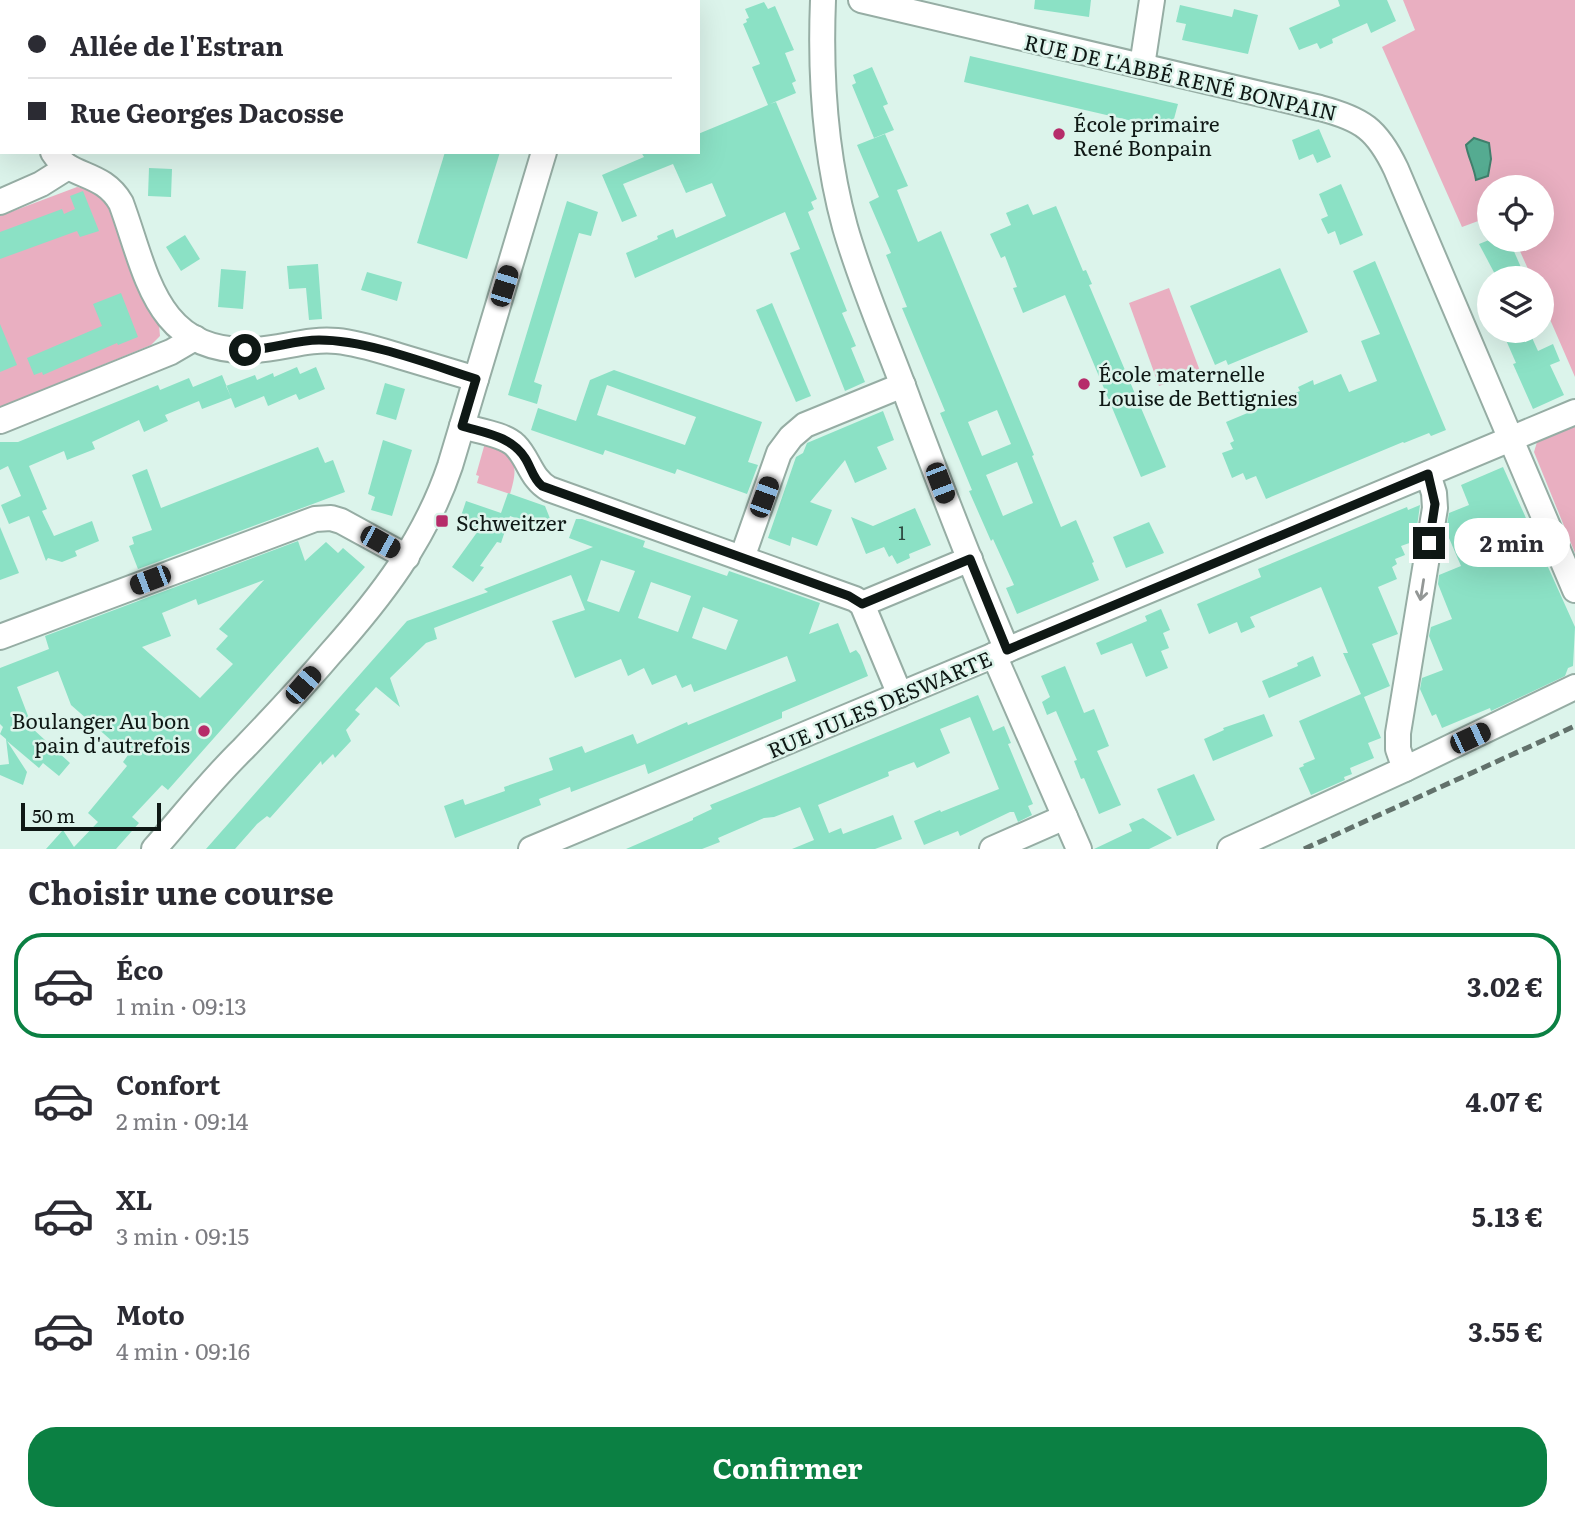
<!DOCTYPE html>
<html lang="fr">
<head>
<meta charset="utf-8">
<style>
	body { margin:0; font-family:Literata,serif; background:#f7f7f7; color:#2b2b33; height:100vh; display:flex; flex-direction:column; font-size:26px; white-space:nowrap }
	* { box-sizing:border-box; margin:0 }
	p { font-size:23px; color:#7c7c81 }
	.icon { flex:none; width:38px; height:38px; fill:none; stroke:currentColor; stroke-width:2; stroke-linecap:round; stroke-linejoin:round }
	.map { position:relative; height:849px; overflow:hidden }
	.drawer { display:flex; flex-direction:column; background:#fff; flex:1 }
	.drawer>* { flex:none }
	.banner { position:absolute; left:0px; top:0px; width:700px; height:154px; box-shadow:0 7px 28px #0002; display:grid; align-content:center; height:154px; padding:0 28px; background:#fff }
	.controls { position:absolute; left:1477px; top:175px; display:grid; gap:14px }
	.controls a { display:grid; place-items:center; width:77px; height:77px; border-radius:50%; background:#fff; box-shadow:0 7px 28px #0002; font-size:35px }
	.scale { position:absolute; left:21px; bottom:18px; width:140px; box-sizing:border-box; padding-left:7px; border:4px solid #0f1815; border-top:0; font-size:19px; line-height:24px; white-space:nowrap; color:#0f1815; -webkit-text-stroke:5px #dcf4eb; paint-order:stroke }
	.end { position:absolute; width:32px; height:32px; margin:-16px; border:9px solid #0f1815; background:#fff; box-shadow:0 0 0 4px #fff }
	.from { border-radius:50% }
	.bubble { position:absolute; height:49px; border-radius:24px; background:#fff; box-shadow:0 7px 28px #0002; font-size:23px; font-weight:700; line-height:49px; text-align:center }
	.car { position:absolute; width:21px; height:42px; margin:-21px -10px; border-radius:9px; box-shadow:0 0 5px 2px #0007; background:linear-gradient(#222 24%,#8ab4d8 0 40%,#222 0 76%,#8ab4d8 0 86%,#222 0) }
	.banner b { display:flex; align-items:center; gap:24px; height:66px; font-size:26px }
	.banner b+b { border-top:2px solid #e1e1e2 }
	.banner i { width:18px; height:18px; background:#2b2b33 }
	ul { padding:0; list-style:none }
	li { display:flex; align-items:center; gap:21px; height:105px; margin:0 14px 10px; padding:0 14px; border:4px solid transparent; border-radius:28px }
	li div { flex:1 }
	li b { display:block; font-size:26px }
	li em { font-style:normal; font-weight:700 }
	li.active { border-color:#0b8043 }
	li>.icon { width:63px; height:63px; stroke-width:1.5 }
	h2 { padding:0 28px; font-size:32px; line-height:84px }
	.primary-button { display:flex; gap:14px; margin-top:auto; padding:14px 28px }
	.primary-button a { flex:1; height:80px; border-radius:28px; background:#0b8043; color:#fff; font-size:28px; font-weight:700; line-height:80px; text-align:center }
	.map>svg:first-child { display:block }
	.green { fill:#e9afc1 }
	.water { fill:#55ab91; stroke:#407f6c; stroke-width:2 }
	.building { fill:#8be1c5; fill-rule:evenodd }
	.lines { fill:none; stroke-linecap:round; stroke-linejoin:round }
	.minor-casing { stroke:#96ada4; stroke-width:28 }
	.minor { stroke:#fff; stroke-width:24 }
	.rail { stroke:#62716b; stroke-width:5; stroke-dasharray:10 5; stroke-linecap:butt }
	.oneway { stroke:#939796 }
	.route { stroke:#0f1815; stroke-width:9 }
	.poi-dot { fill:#b62c6a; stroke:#dcf4eb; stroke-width:2.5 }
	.labels { text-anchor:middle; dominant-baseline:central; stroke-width:5; stroke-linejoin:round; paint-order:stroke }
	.number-label { font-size:18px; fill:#2e4a41 }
	.street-label { font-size:21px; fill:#0f1815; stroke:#dcf4eb }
	.poi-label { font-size:21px; fill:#0f1815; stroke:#dcf4eb; text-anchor:start }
</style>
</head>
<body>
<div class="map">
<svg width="1575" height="849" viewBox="0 0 1575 849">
	<rect width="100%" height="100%" fill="#dcf4eb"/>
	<g class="green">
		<path d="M 1403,0 L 1575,0 L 1575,377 L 1542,301 L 1542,278 L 1532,278 L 1515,240 L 1542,240 L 1542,187 L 1489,187 L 1489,217 L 1462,227 L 1382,47 L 1415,30 Z"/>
		<path d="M 77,187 C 91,189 100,195 109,207 L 135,284 L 159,325 L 160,336 L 151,345 L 0,407 L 0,216 Z"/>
		<path d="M 1169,288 L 1200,371 L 1159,386 L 1129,303 Z"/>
		<path d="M 1575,413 L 1575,553 L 1534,452 L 1537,442 Z"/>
		<path d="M 485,443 C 514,456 520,461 510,494 L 477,483 L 479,476 L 476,475 Z"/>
	</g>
	<path class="water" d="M 1474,138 L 1489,143 L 1491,159 L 1488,176 L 1476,180 C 1474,167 1468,157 1466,145 Z"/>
	<g class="building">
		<path d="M 1035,0 L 1091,0 L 1089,17 L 1034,9 Z"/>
		<path d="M 1338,0 L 1387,0 L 1396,21 L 1371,33 L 1367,23 L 1332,39 L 1333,43 L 1320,49 L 1317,43 L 1299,50 L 1289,28 L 1340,6 Z"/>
		<path d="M 764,2 L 768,9 L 775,6 L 794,50 L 785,53 L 796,81 L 792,83 L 796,93 L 770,104 L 776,102 L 817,199 L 811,202 L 814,209 L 808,212 L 847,311 L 842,313 L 856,346 L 851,348 L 865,382 L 845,391 L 790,253 L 800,249 L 785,212 L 635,278 L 626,253 L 658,239 L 657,236 L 673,229 L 676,238 L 726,216 L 712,183 L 686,193 L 673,164 L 623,184 L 637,216 L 622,222 L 602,175 L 644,157 L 641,152 L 698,152 L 698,134 L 768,105 L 752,67 L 760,64 L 743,24 L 747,22 L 746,19 L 749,18 L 745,9 Z"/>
		<path d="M 1180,5 L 1232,17 L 1234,9 L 1258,15 L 1248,54 L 1182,40 L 1186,24 L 1176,22 Z"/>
		<path d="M 970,56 L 1178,104 L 1171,130 L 964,82 Z"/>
		<path d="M 872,67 L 888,104 L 883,106 L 894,130 L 874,138 L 852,85 L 856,83 L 853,75 Z"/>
		<path d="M 1319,129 L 1331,157 L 1317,163 L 1313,154 L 1299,160 L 1292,140 Z"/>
		<path d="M 885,134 L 908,186 L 897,190 L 918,242 L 941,231 L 1034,455 L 1032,456 L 1061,527 L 1076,520 L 1094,562 L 1092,563 L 1099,580 L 1017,614 L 1006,588 L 1014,585 L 993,539 L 991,541 L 969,491 L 972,490 L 940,413 L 945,411 L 902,308 L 907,307 L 886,255 L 891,253 L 869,202 L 879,197 L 857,145 ZM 997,410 L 1011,444 L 982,456 L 968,422 ZM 1017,462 L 1033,503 L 1003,516 L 986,475 Z"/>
		<path d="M 445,152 L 500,152 L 467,259 L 417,243 Z"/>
		<path d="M 149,168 L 172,169 L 171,197 L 148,196 Z"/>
		<path d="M 1341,184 L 1363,235 L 1340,245 L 1335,231 L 1328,234 L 1321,219 L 1328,216 L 1319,194 Z"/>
		<path d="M 83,191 L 99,231 L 80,237 L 77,231 L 0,259 L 0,232 L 62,209 L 64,214 L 75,209 L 70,196 Z"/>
		<path d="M 567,201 L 598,212 L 591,236 L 579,233 L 534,382 L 542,385 L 537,404 L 508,395 Z"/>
		<path d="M 1028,204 L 1033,215 L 1056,206 L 1083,271 L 1086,270 L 1092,284 L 1089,285 L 1166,467 L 1141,477 L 1065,295 L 1023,313 L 1013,288 L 1017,287 L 1005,256 L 1001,258 L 990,234 L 1011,225 L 1006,213 Z"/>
		<path d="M 185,235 L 200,259 L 181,271 L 166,247 Z"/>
		<path d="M 1489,240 L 1509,240 L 1523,272 L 1507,278 L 1497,278 L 1479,244 Z"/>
		<path d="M 1375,261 L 1446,430 L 1431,436 L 1429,433 L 1404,443 L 1403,442 L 1266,499 L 1256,476 L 1246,480 L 1243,473 L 1232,478 L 1222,453 L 1233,449 L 1230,443 L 1234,441 L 1226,422 L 1300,391 L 1298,387 L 1313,380 L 1314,385 L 1341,374 L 1349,392 L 1377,381 L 1361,341 L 1380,334 L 1353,271 Z"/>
		<path d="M 318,264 L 322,319 L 309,320 L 306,288 L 289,289 L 287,266 Z"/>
		<path d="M 1280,268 L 1308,332 L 1228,365 L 1226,360 L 1215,365 L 1190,306 Z"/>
		<path d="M 221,269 L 246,271 L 243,309 L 218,307 Z"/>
		<path d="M 367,272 L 402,282 L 397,301 L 361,290 Z"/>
		<path d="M 121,293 L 138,337 L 118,345 L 117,343 L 43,375 L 42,372 L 34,375 L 27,358 L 102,326 L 93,304 Z"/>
		<path d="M 772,303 L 811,396 L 796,402 L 756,310 Z"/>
		<path d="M 0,324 L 17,365 L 0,372 Z"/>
		<path d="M 1502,331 L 1529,331 L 1538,351 L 1553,344 L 1560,361 L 1550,365 L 1564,395 L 1533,409 L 1513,364 L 1516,363 Z"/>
		<path d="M 297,367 L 300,374 L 316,367 L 325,389 L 299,400 L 296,394 L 268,406 L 264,396 L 235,408 L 231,398 L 202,409 L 199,401 L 165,415 L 168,421 L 144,432 L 139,420 L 92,442 L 95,449 L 67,460 L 64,451 L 29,466 L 47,509 L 42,511 L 54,536 L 92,521 L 99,541 L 75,551 L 77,556 L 62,562 L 48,558 L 46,561 L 29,516 L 9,524 L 1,505 L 21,496 L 8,466 L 0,470 L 0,442 L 18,442 L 158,385 L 160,390 L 189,378 L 193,387 L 222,375 L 231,397 L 226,386 L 255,375 L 257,380 L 273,373 L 274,377 Z"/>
		<path d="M 614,370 L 762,422 L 748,462 L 758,465 L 747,494 L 677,469 L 675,474 L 605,450 L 603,455 L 531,430 L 538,408 L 576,421 L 590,380 ZM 607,385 L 696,417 L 685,445 L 597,415 Z"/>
		<path d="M 385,383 L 405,389 L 396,420 L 376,414 Z"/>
		<path d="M 883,411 L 894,440 L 877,447 L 887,469 L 855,483 L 845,460 L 810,502 L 832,510 L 817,546 L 792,537 L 790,546 L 768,538 L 796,457 L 803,453 L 807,443 Z"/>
		<path d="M 383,440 L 412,450 L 392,516 L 371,510 L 375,497 L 368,494 Z"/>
		<path d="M 318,447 L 325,463 L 333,460 L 345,492 L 138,569 L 129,546 L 134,544 L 132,537 L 152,530 L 132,475 L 147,469 L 161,508 Z"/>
		<path d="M 1503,467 L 1575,627 L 1573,666 L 1568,668 L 1565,676 L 1491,711 L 1490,708 L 1442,728 L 1436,714 L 1432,716 L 1420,689 L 1422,678 L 1443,670 L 1429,636 L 1431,627 L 1452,619 L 1438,584 L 1439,575 L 1461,566 L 1446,531 L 1449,513 L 1469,505 L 1461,485 Z"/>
		<path d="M 508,493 L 545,506 L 551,521 L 537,526 L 510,516 L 501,543 L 497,542 L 480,566 L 484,567 L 473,582 L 452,567 L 478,531 L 458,525 L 466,501 L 501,513 Z"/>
		<path d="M 1420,505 L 1415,541 L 1401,546 L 1405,555 L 1395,559 L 1397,564 L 1392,567 L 1397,579 L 1378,587 L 1398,634 L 1372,644 L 1390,686 L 1364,697 L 1381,738 L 1368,743 L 1374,758 L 1350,768 L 1352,774 L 1344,777 L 1345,780 L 1311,795 L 1299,768 L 1304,766 L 1303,764 L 1315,759 L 1299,721 L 1361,694 L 1343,653 L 1348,653 L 1321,587 L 1250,617 L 1255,627 L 1241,633 L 1237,622 L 1209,634 L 1197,604 L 1261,577 L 1258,569 L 1407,507 L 1408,510 Z"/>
		<path d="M 915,508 L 931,545 L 909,554 L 910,558 L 897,564 L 892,555 L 889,557 L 884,547 L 866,554 L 851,517 L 873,526 Z"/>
		<path d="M 576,519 L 582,519 L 645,541 L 643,547 L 727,576 L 729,571 L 820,603 L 809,634 L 838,623 L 850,653 L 856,650 L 860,655 L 868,676 L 782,712 L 782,718 L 648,774 L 645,764 L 571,792 L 570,787 L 539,799 L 541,805 L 455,838 L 444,806 L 463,799 L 465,805 L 505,791 L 504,787 L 553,770 L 549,758 L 582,746 L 585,753 L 633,734 L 637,744 L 687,722 L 688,725 L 796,681 L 787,656 L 694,692 L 691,684 L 682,688 L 676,675 L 652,685 L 644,668 L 628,676 L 621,659 L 575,678 L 552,621 L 585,610 L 571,575 L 434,628 L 437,639 L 426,643 L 390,678 L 400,707 L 376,687 L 355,710 L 360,714 L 346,730 L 351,741 L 335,758 L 333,754 L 322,765 L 321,761 L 270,818 L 267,816 L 257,824 L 235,849 L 206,849 L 407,621 L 488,592 L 484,589 L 593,547 L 569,538 ZM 601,560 L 635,571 L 619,612 L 587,601 ZM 651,582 L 691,596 L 678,632 L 638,618 ZM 703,607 L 738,620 L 726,650 L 692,638 Z"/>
		<path d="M 1149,522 L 1164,553 L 1126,568 L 1113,537 Z"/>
		<path d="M 0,527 L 19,573 L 0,580 Z"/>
		<path d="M 298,541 L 305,561 L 326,542 L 338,553 L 343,548 L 365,567 L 168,790 L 162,785 L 132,817 L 139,823 L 116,849 L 46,849 L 63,830 L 74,847 L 98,822 L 88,813 L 127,766 L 123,762 L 128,755 L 71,705 L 58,671 L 17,687 L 33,729 L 70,763 L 59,776 L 43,763 L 39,768 L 7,741 L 27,772 L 23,785 L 0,775 L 0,765 L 9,764 L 6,739 L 0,734 L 3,727 L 0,724 L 0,668 L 49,649 L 45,636 ZM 264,580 L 219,629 L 228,636 L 216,649 L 233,664 L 200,698 L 142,647 L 171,636 L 162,613 L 196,599 L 198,605 Z"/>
		<path d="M 1161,609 L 1170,630 L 1163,633 L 1169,648 L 1161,651 L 1168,668 L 1146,677 L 1132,643 L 1101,655 L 1096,643 L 1147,621 L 1145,616 Z"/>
		<path d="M 1313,656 L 1321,676 L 1269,698 L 1262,681 L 1298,666 L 1297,663 Z"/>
		<path d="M 1065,666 L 1084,713 L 1094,709 L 1109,746 L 1097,751 L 1121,805 L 1099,814 L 1084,778 L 1081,779 L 1074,761 L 1077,760 L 1056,711 L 1047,715 L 1042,702 L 1050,697 L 1041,676 Z"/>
		<path d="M 978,695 L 993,731 L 1004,726 L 1011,743 L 1008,744 L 1033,804 L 1028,806 L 1032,815 L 1018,822 L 1014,812 L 1010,812 L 960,836 L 958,831 L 924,845 L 914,821 L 940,810 L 941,812 L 999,789 L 970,717 L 940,729 L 950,753 L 917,768 L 914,762 L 888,772 L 889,776 L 818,805 L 829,833 L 841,828 L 843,834 L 893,815 L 902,839 L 875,849 L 792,849 L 814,840 L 800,807 L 774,817 L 764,818 L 718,838 L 720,842 L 702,849 L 626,849 L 693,820 L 693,818 L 712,809 L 710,805 L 720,801 Z"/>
		<path d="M 1264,714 L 1273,736 L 1213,761 L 1204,739 L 1224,730 L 1223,728 Z"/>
		<path d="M 1194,774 L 1215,820 L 1177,836 L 1157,789 Z"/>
		<path d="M 1143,818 L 1172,838 L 1149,849 L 1094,849 L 1132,831 L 1129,824 Z"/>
	</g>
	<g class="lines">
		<defs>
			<g id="minor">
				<path d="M 505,0 L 511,2"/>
				<path d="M 823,0 C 820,75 825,154 845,227 C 862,287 888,344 909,402 C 940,485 972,568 1007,650"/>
				<path d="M 861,0 L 1320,108 C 1362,119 1377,129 1396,169 L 1575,590"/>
				<path d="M 52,2 L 52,0"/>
				<path d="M 186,2 L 187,0"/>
				<path d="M 586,2 L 586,0"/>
				<path d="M 1142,66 L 1152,0"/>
				<path d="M 53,152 C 70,179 102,170 121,203 C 147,273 155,354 253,350 C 282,349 308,338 337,341 C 358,343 379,350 399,356 C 425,364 450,371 476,379"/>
				<path d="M 0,202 L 41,184 L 68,167"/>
				<path d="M 0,421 L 171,352 L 195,338"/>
				<path d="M 462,426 C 478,431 503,434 515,445 C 529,459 531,479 549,489 L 855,599 L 862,604 L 900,695"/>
				<path d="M 742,558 L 779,453 L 791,437 L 805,425 L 903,385"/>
				<path d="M 862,604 L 970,559"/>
				<path d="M 0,637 L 315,519 L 331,518 L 341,521 L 407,557"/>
				<path d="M 994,655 L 1079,849"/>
				<path d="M 1405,769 L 1398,749 L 1398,733 L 1435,508 L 1434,493 L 1428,474"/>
				<path d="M 154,849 C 183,816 211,780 243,749 C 273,718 302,687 330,654 C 381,597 425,540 450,466 L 544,152"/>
				<path d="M 531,849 L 1575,412"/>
				<path d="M 992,849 L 1065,817"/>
				<path d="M 1230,849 L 1405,769 L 1575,687"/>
			</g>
		</defs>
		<use href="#minor" class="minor-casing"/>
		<use href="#minor" class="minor"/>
		<path class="rail" d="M 1304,849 L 1575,726"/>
	</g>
	<defs><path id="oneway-shaft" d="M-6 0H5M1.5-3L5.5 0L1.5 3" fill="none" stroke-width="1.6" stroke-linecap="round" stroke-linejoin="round" transform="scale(1.75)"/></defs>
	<use class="oneway" href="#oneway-shaft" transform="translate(1422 590) rotate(99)"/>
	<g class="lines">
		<path class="route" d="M 245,350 C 270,350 294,340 319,340 C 367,340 429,364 476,379 L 462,426 C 485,433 511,436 525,458 C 531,467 533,479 542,486 L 849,596 L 862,604 L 970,559 L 1007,650 L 1428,474 L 1435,504 L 1429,543"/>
	</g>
	<g class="poi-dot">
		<circle cx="1059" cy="134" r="7"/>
		<circle cx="1084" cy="384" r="7"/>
		<rect x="435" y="514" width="14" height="14" rx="3.5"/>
		<circle cx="204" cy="731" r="7"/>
	</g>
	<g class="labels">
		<g class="number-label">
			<text x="902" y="532">1</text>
		</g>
		<g class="street-label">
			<text transform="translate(1181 76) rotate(13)">RUE DE L'ABBÉ RENÉ BONPAIN</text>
			<text transform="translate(879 703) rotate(-23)">RUE JULES DESWARTE</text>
		</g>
		<g class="poi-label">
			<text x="1073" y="122">École primaire<tspan x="1073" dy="24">René Bonpain</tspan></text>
			<text x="1098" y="372">École maternelle<tspan x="1098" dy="24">Louise de Bettignies</tspan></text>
			<text x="456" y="521">Schweitzer</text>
			<text x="190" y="719" text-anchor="end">Boulanger Au bon<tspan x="190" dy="24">pain d'autrefois</tspan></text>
		</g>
	</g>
</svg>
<div class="controls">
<a><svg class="icon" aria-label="locate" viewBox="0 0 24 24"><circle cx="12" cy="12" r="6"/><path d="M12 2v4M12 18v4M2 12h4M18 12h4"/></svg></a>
<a><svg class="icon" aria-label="layers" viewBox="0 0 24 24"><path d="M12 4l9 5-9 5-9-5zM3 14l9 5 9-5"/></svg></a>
</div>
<div class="scale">50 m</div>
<i class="end from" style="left:245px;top:350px"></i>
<i class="end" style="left:1429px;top:543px"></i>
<div class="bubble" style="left:1454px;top:518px;width:116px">2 min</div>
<i class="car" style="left:504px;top:286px;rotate:17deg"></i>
<i class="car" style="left:940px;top:483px;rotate:159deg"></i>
<i class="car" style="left:764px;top:497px;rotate:20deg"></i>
<i class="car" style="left:380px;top:542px;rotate:119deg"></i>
<i class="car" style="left:150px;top:580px;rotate:249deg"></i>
<i class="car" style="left:303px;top:685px;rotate:41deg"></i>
<i class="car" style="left:1470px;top:738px;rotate:65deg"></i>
<div class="banner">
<b><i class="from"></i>Allée de l'Estran</b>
<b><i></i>Rue Georges Dacosse</b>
</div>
</div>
<section class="drawer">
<h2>Choisir une course</h2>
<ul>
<li class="active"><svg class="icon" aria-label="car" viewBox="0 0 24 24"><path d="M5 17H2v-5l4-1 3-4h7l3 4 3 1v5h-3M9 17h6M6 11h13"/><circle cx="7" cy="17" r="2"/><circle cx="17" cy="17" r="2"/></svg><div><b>Éco</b><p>1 min · 09:13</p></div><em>3.02 €</em></li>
<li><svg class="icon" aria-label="car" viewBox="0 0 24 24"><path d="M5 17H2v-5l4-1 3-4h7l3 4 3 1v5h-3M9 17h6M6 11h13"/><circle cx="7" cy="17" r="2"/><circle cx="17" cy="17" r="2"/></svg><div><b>Confort</b><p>2 min · 09:14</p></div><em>4.07 €</em></li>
<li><svg class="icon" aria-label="car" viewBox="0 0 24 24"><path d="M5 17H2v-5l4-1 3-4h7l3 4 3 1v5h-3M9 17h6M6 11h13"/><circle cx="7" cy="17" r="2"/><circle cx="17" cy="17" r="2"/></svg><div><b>XL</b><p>3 min · 09:15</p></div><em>5.13 €</em></li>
<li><svg class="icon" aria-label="car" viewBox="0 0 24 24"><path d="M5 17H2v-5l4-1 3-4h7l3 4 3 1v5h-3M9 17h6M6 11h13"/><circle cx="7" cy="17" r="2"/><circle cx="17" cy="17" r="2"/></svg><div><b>Moto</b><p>4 min · 09:16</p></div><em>3.55 €</em></li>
</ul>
<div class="primary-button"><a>Confirmer</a></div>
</section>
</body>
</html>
